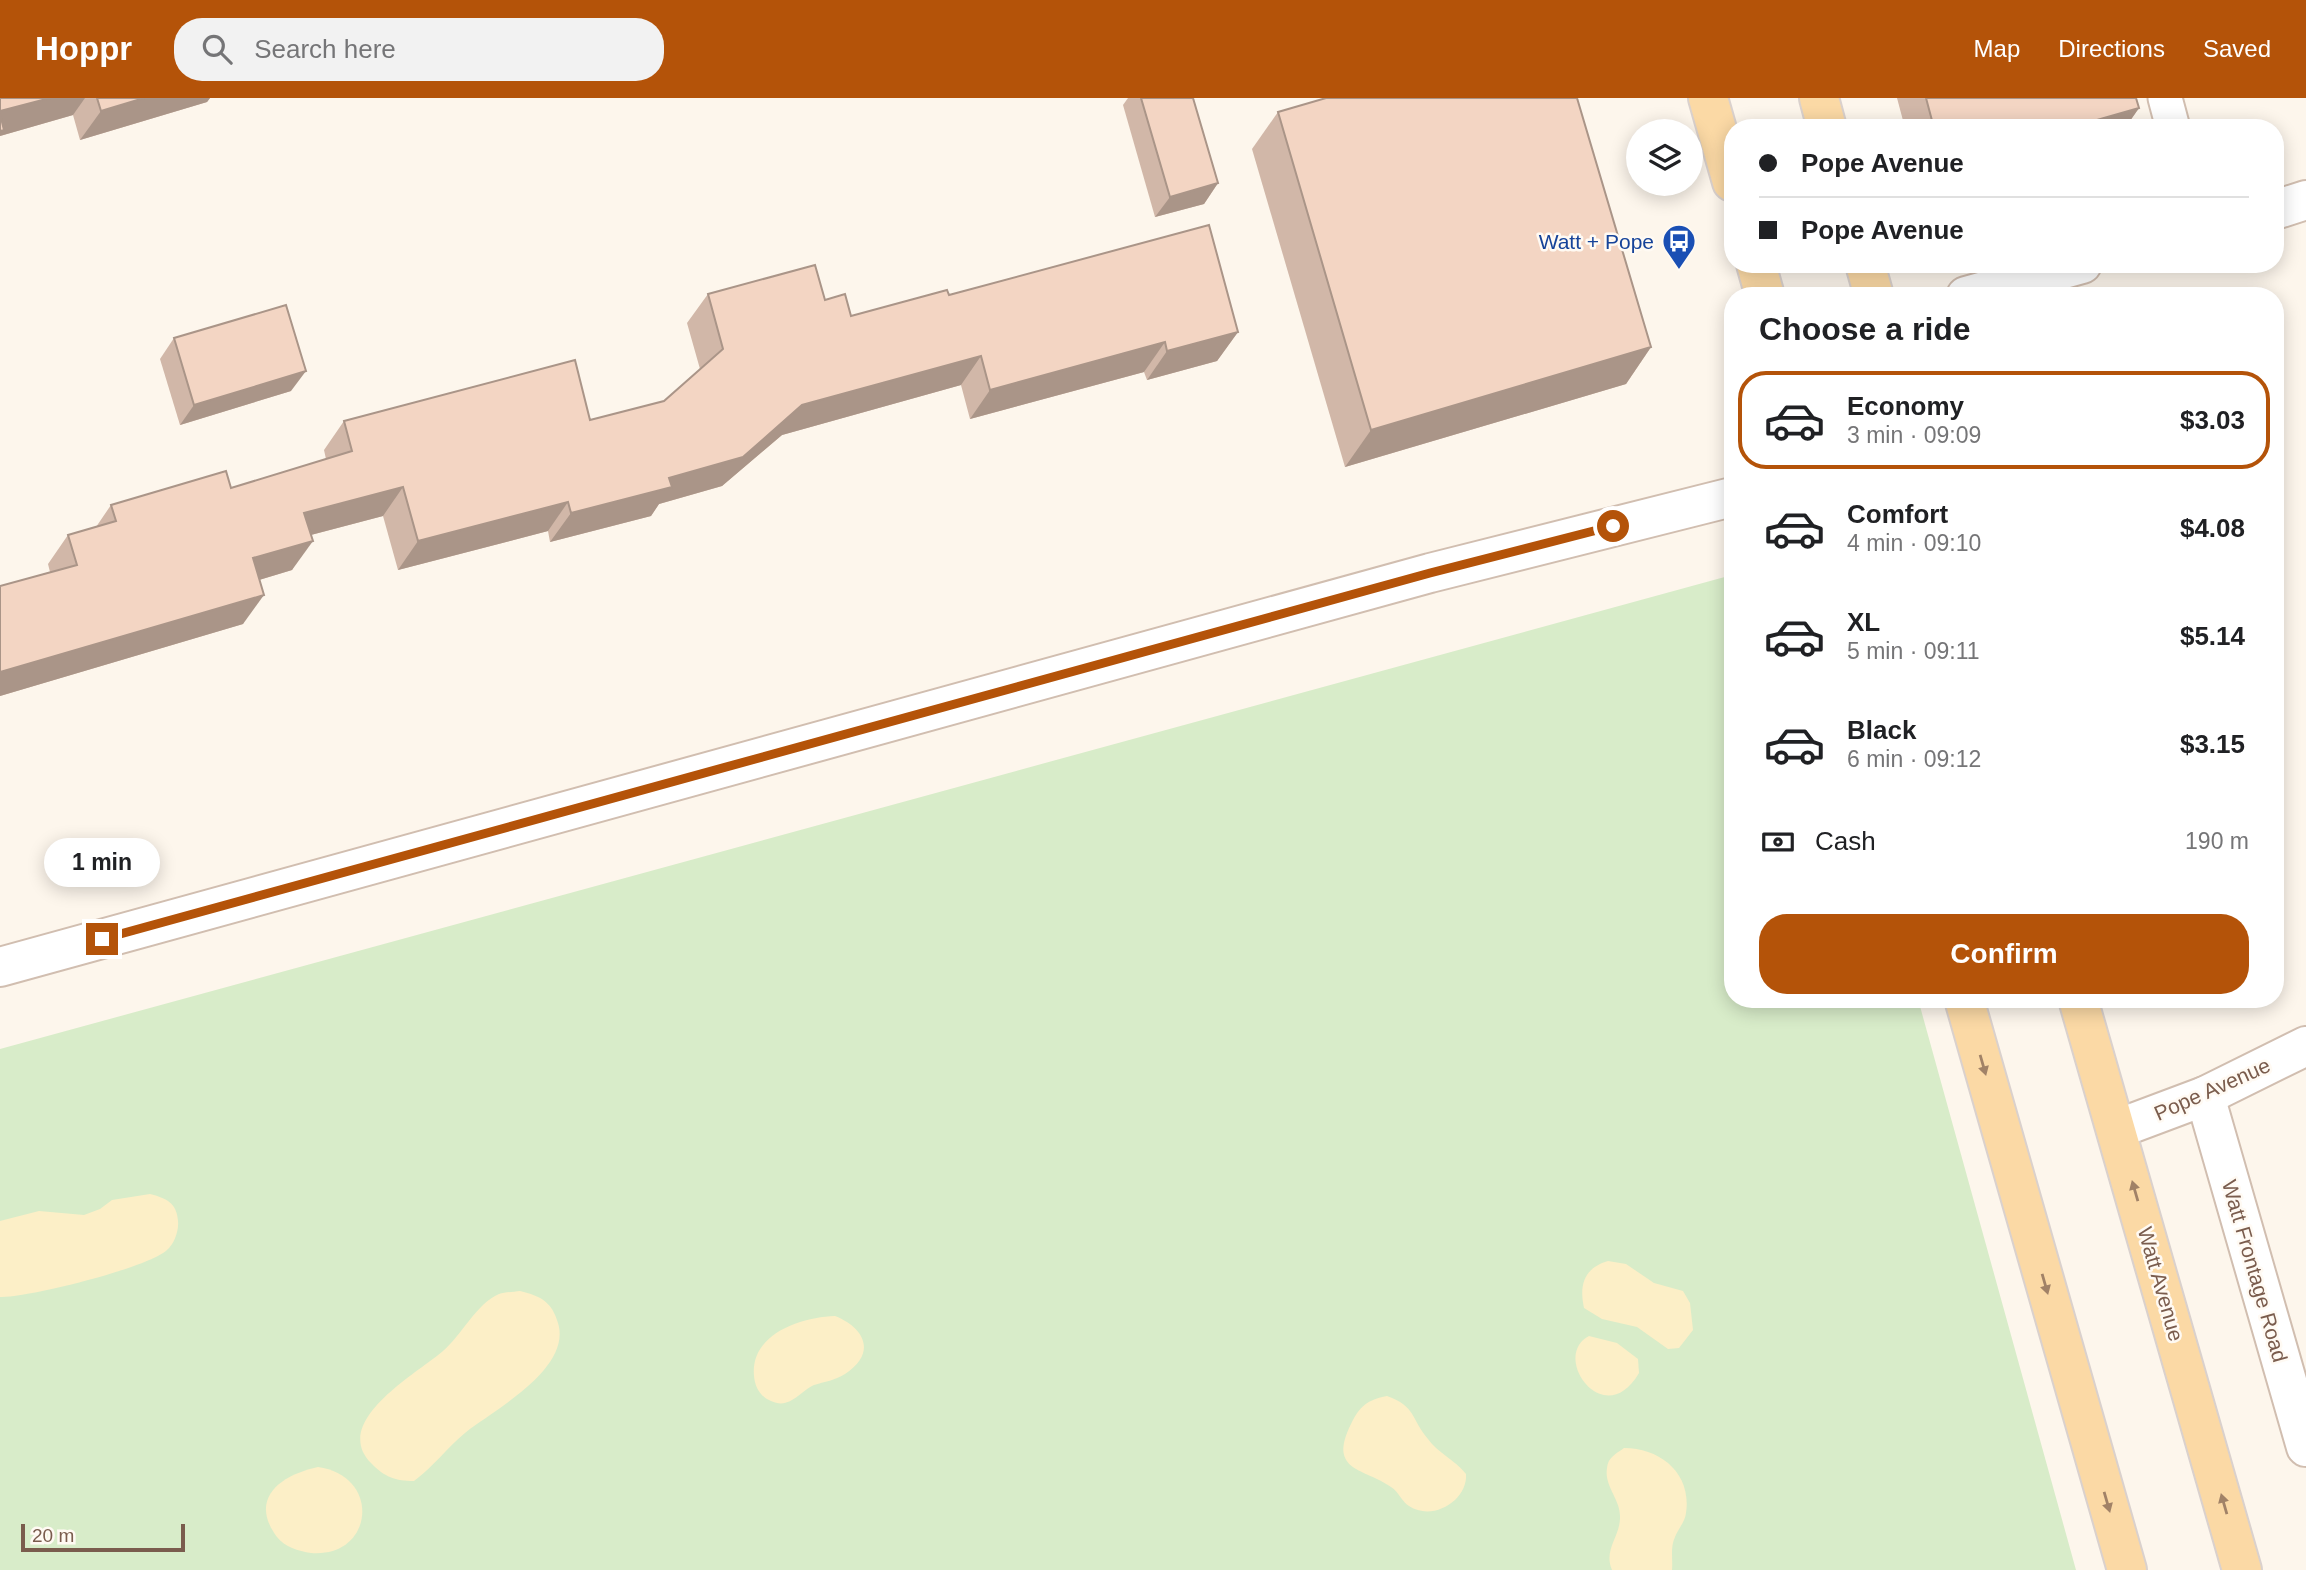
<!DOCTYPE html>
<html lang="en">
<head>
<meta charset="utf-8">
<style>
	body { margin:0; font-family:Helvetica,sans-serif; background:#f2f2f2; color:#202124; height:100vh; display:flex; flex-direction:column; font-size:26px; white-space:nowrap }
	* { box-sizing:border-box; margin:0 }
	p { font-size:23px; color:#757577 }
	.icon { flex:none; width:38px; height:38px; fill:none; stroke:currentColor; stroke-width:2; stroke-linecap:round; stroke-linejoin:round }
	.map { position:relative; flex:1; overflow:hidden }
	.sheet { position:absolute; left:1724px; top:189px; width:560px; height:721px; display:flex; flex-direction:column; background:#fff; border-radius:28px; box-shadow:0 4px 18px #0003 }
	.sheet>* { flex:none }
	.guide { position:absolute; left:1724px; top:21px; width:560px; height:154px; border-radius:28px; box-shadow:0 4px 18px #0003; display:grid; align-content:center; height:154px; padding:0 35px; background:#fff }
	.tools { position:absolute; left:1626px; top:21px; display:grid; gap:14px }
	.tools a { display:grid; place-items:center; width:77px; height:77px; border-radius:50%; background:#fff; box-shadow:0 4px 18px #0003; font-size:35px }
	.scale { position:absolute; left:21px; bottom:18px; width:164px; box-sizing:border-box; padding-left:7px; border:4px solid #7a5c4d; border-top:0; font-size:19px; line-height:24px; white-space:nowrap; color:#7a5c4d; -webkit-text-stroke:5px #fffaf3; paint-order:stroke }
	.end { position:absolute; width:32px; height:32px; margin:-16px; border:9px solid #b45309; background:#fff; box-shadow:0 0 0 4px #fff }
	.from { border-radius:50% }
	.bubble { position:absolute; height:49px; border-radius:24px; background:#fff; box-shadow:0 4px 18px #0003; font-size:23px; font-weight:600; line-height:49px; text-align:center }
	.guide b { display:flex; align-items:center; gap:24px; height:66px; font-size:26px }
	.guide b+b { border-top:2px solid #e0e0e0 }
	.guide i { width:18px; height:18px; background:#202124 }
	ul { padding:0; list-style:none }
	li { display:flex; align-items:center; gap:21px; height:98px; margin:0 14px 10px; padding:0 21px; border:4px solid transparent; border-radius:28px }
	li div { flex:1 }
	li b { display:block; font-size:26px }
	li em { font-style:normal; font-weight:600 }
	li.on { border-color:#b45309 }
	li>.icon { width:63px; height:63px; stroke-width:1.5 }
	h2 { padding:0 35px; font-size:32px; line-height:84px }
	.pay { display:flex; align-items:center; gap:18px; height:77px; padding:0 35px; font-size:26px }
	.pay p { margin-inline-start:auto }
	.button { display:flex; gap:14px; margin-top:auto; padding:14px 35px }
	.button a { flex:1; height:80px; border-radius:28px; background:#b45309; color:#fff; font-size:28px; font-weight:600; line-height:80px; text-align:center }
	header { display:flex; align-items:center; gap:42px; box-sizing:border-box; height:98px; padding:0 35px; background:#b45309; color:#fff }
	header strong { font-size:33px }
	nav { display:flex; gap:38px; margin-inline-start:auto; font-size:24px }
	.search { width:490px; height:63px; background:#f2f2f2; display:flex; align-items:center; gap:18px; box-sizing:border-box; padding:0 24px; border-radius:28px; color:#757577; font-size:26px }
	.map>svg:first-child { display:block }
	.green { fill:#d8ecc9 }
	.sand { fill:#fcefc7 }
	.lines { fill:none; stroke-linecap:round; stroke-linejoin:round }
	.lane-casing { stroke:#d1beb0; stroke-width:37 }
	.street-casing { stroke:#d1beb0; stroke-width:42 }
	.primary-casing { stroke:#dad1cd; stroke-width:42 }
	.lane { stroke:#fff; stroke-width:33 }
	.street { stroke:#fff; stroke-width:38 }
	.primary { stroke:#fbd9a5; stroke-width:38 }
	.wall { fill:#d1b7a8 }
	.shaded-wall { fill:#aa9588 }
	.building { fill:#f3d5c3; stroke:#aa9588; stroke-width:2 }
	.oneway { fill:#a18267 }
	.route { stroke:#b45309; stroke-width:9 }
	.labels { text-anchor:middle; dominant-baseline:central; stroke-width:5; stroke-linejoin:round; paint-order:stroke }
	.transit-label { font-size:21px; fill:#164399; stroke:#fffaf3; text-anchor:end }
	.street-label { font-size:21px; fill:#7a5c4d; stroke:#fffaf3 }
</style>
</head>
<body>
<header>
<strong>Hoppr</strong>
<div class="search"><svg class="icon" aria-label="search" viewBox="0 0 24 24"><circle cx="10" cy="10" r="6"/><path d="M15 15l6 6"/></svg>Search here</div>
<nav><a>Map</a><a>Directions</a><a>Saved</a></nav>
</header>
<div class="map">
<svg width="2306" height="1472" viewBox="0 0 2306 1472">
	<rect width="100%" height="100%" fill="#fdf6ec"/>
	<path class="green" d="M 1732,477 L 1732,901 L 1918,901 L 2076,1472 L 0,1472 L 0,951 Z"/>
	<g class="sand">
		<path d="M 150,1096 C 166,1100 177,1105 178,1123 C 179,1133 174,1146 167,1152 C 148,1170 26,1200 0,1199 L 0,1123 L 39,1113 L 84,1117 L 100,1111 L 112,1102 Z"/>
		<path d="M 1608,1163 L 1626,1166 L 1654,1185 L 1683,1193 L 1690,1205 L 1693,1232 L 1679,1250 L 1668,1251 L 1637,1229 L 1602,1221 L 1584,1210 C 1579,1187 1584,1170 1608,1163 Z"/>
		<path d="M 520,1193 C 541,1198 552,1204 558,1225 C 572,1271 494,1312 465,1335 C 447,1350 433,1369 414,1383 C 396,1383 384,1379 371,1365 C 330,1323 418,1275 443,1253 C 461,1238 477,1205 499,1196 C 505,1194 514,1194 520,1193 Z"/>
		<path d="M 835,1218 C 865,1230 877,1255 845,1276 C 836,1282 824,1284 814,1287 C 800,1293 790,1312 771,1303 C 761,1299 755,1290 754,1278 C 750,1236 801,1219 835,1218 Z"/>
		<path d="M 1589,1238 L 1617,1245 L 1638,1261 L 1639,1275 C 1604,1335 1550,1258 1589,1238 Z"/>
		<path d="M 1387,1298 C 1416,1308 1411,1321 1428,1341 C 1438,1355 1455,1362 1466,1376 C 1468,1402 1433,1424 1409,1408 C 1402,1404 1399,1394 1391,1389 C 1365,1370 1327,1374 1351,1326 C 1360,1308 1367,1302 1387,1298 Z"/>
		<path d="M 1624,1350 C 1661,1350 1692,1376 1686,1415 C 1685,1424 1678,1431 1675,1439 C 1670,1449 1673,1462 1672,1472 L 1612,1472 C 1603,1451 1621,1438 1620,1418 C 1620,1401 1604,1388 1607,1370 C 1608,1359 1616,1356 1624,1350 Z"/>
		<path d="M 318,1369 C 382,1378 374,1460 311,1455 C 298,1453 285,1449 277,1439 C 248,1400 281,1377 318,1369 Z"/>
	</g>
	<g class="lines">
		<defs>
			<path id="lane" d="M 2165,0 L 2173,30"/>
			<g id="street">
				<path d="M 2275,112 L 2306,102"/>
				<path d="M 1966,198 L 2082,166"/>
				<path d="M 0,869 L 1430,475 L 1732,399"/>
				<path d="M 2205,998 L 2306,1349"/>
				<path d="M 2117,1031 L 2205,998 L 2306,948"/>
			</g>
			<g id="primary">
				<path d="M 1708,0 L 1732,84"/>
				<path d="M 1819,0 L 1827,30"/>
				<path d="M 1756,166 L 1765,198"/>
				<path d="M 1865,166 L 1874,198"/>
				<path d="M 1964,901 L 2127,1472"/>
				<path d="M 2078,901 L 2242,1472"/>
			</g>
		</defs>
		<use href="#lane" class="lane-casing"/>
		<use href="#street" class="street-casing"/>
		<use href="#primary" class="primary-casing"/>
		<use href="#lane" class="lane"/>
		<use href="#street" class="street"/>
		<use href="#primary" class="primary"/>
	</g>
	<g class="wall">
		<path d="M 0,0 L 210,0 L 207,4 L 80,42 L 73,17 L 0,38 Z"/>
		<path d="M 1128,0 L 1193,0 L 1218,85 L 1204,106 L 1155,119 L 1123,7 Z"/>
		<path d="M 1897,0 L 2136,0 L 2139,10 L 2125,30 L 1905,30 Z"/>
		<path d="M 1278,14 L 1651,249 L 1626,286 L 1345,369 L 1252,51 Z"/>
		<path d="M 708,196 L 825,202 L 851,218 L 949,197 L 1238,234 L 1217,263 L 1147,282 L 1144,274 L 970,321 L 961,287 L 782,337 L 722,388 L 659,406 L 651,418 L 550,444 L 548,433 L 398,472 L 383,418 L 311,437 L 292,472 L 259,482 L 243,526 L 0,598 L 0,488 L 50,474 L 48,466 L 68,437 L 96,429 L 111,407 L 231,390 L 326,361 L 324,352 L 344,323 L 590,322 L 664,303 L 700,271 L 687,225 Z"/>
		<path d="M 174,240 L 291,293 L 180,327 L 160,261 Z"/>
	</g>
	<g class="shaded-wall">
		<path d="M 50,0 L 85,0 L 73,17 L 0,38 L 0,13 Z"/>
		<path d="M 144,0 L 210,0 L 207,4 L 80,42 L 101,13 Z"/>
		<path d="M 2139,10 L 2125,30 L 2069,30 Z"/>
		<path d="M 1218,85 L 1204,106 L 1155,119 L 1170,99 Z"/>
		<path d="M 1238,234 L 1217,263 L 1147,282 L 1167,253 Z"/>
		<path d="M 1165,244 L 1144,274 L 970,321 L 990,292 Z"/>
		<path d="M 1651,249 L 1626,286 L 1345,369 L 1371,332 Z"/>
		<path d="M 981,258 L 961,287 L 782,337 L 722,388 L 659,406 L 651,418 L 550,444 L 571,415 L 669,380 L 802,307 Z"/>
		<path d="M 306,273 L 291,293 L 180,327 L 194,307 Z"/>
		<path d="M 403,389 L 383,418 L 284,444 L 304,415 Z"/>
		<path d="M 568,404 L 548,433 L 398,472 L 418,443 Z"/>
		<path d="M 313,443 L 292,472 L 232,490 L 253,460 Z"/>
		<path d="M 264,497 L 243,526 L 0,598 L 0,574 Z"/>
	</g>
	<g class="building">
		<path d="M 0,0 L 50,0 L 0,13 Z"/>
		<path d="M 97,0 L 144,0 L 101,13 Z"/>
		<path d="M 1141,0 L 1193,0 L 1218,85 L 1170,99 Z"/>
		<path d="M 1326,0 L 1577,0 L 1651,249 L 1371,332 L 1278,14 Z"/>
		<path d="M 1926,0 L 2136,0 L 2139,10 L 2069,30 L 1934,30 Z"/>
		<path d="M 0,16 L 4,32 L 0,33 Z"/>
		<path d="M 1209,127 L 1238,234 L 1167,253 L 1165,244 L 990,292 L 981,258 L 802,307 L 743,359 L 669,380 L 672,389 L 571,415 L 568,404 L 418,443 L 403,389 L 304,415 L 313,443 L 253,460 L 264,497 L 0,574 L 0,488 L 77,467 L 68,437 L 116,423 L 111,407 L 226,373 L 231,390 L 352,353 L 344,323 L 575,262 L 590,322 L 664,303 L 723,251 L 708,196 L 815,167 L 825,202 L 845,196 L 851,218 L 947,192 L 949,197 Z"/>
		<path d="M 286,207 L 306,273 L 194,307 L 174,240 Z"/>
	</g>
	<defs><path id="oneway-solid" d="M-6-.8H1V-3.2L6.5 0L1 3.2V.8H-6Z" transform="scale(1.75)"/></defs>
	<g class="oneway">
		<use href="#oneway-solid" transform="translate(1983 967) rotate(74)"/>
		<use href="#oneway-solid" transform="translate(2135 1093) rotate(-106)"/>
		<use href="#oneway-solid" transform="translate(2045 1186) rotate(74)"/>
		<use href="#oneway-solid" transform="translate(2107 1404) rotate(74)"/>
		<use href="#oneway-solid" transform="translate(2224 1406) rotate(-106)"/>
	</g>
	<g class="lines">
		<path class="route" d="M 102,841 L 1430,475 L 1613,428"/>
	</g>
	<defs>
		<symbol id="bus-pin" viewBox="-11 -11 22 30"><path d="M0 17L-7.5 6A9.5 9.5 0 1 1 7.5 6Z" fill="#1a4fb4" stroke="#fffaf3"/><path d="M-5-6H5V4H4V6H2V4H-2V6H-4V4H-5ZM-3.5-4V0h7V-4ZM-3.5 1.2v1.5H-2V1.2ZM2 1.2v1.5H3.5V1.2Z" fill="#fff"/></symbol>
	</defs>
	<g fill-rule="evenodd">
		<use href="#bus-pin" x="1660" y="124" width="38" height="52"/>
	</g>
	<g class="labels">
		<g class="transit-label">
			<text x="1654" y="143">Watt + Pope</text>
		</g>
		<g class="street-label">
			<text transform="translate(2212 991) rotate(-24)">Pope Avenue</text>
			<text transform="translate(2255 1173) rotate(74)">Watt Frontage Road</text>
			<text transform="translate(2161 1186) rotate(74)">Watt Avenue</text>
		</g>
	</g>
</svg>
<div class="tools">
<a><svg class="icon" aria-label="layers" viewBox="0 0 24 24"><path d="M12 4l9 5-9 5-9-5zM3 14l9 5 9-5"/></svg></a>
</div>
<div class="scale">20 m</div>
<i class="end from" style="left:1613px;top:428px"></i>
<i class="end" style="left:102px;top:841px"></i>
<div class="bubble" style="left:44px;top:740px;width:116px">1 min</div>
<div class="guide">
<b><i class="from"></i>Pope Avenue</b>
<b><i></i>Pope Avenue</b>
</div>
<section class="sheet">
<h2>Choose a ride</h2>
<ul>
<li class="on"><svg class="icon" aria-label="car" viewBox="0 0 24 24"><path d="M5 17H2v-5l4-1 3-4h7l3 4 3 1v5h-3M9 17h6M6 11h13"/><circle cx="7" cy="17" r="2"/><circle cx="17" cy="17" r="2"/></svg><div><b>Economy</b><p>3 min · 09:09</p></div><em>$3.03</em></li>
<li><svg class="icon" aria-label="car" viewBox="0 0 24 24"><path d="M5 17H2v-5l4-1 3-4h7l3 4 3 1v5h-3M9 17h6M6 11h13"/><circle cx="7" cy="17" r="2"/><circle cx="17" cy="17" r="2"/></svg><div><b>Comfort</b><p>4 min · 09:10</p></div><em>$4.08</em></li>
<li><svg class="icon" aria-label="car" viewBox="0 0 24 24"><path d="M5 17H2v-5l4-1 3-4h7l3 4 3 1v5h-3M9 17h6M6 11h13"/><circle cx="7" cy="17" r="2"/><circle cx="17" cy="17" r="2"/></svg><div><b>XL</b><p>5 min · 09:11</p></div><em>$5.14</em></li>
<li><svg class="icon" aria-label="car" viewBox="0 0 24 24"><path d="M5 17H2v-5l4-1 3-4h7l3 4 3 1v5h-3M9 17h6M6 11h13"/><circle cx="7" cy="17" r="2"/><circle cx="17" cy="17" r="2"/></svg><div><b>Black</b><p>6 min · 09:12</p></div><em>$3.15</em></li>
</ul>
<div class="pay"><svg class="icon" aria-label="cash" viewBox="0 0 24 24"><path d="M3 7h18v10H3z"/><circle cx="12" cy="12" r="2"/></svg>Cash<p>190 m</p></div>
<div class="button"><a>Confirm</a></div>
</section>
</div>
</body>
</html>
